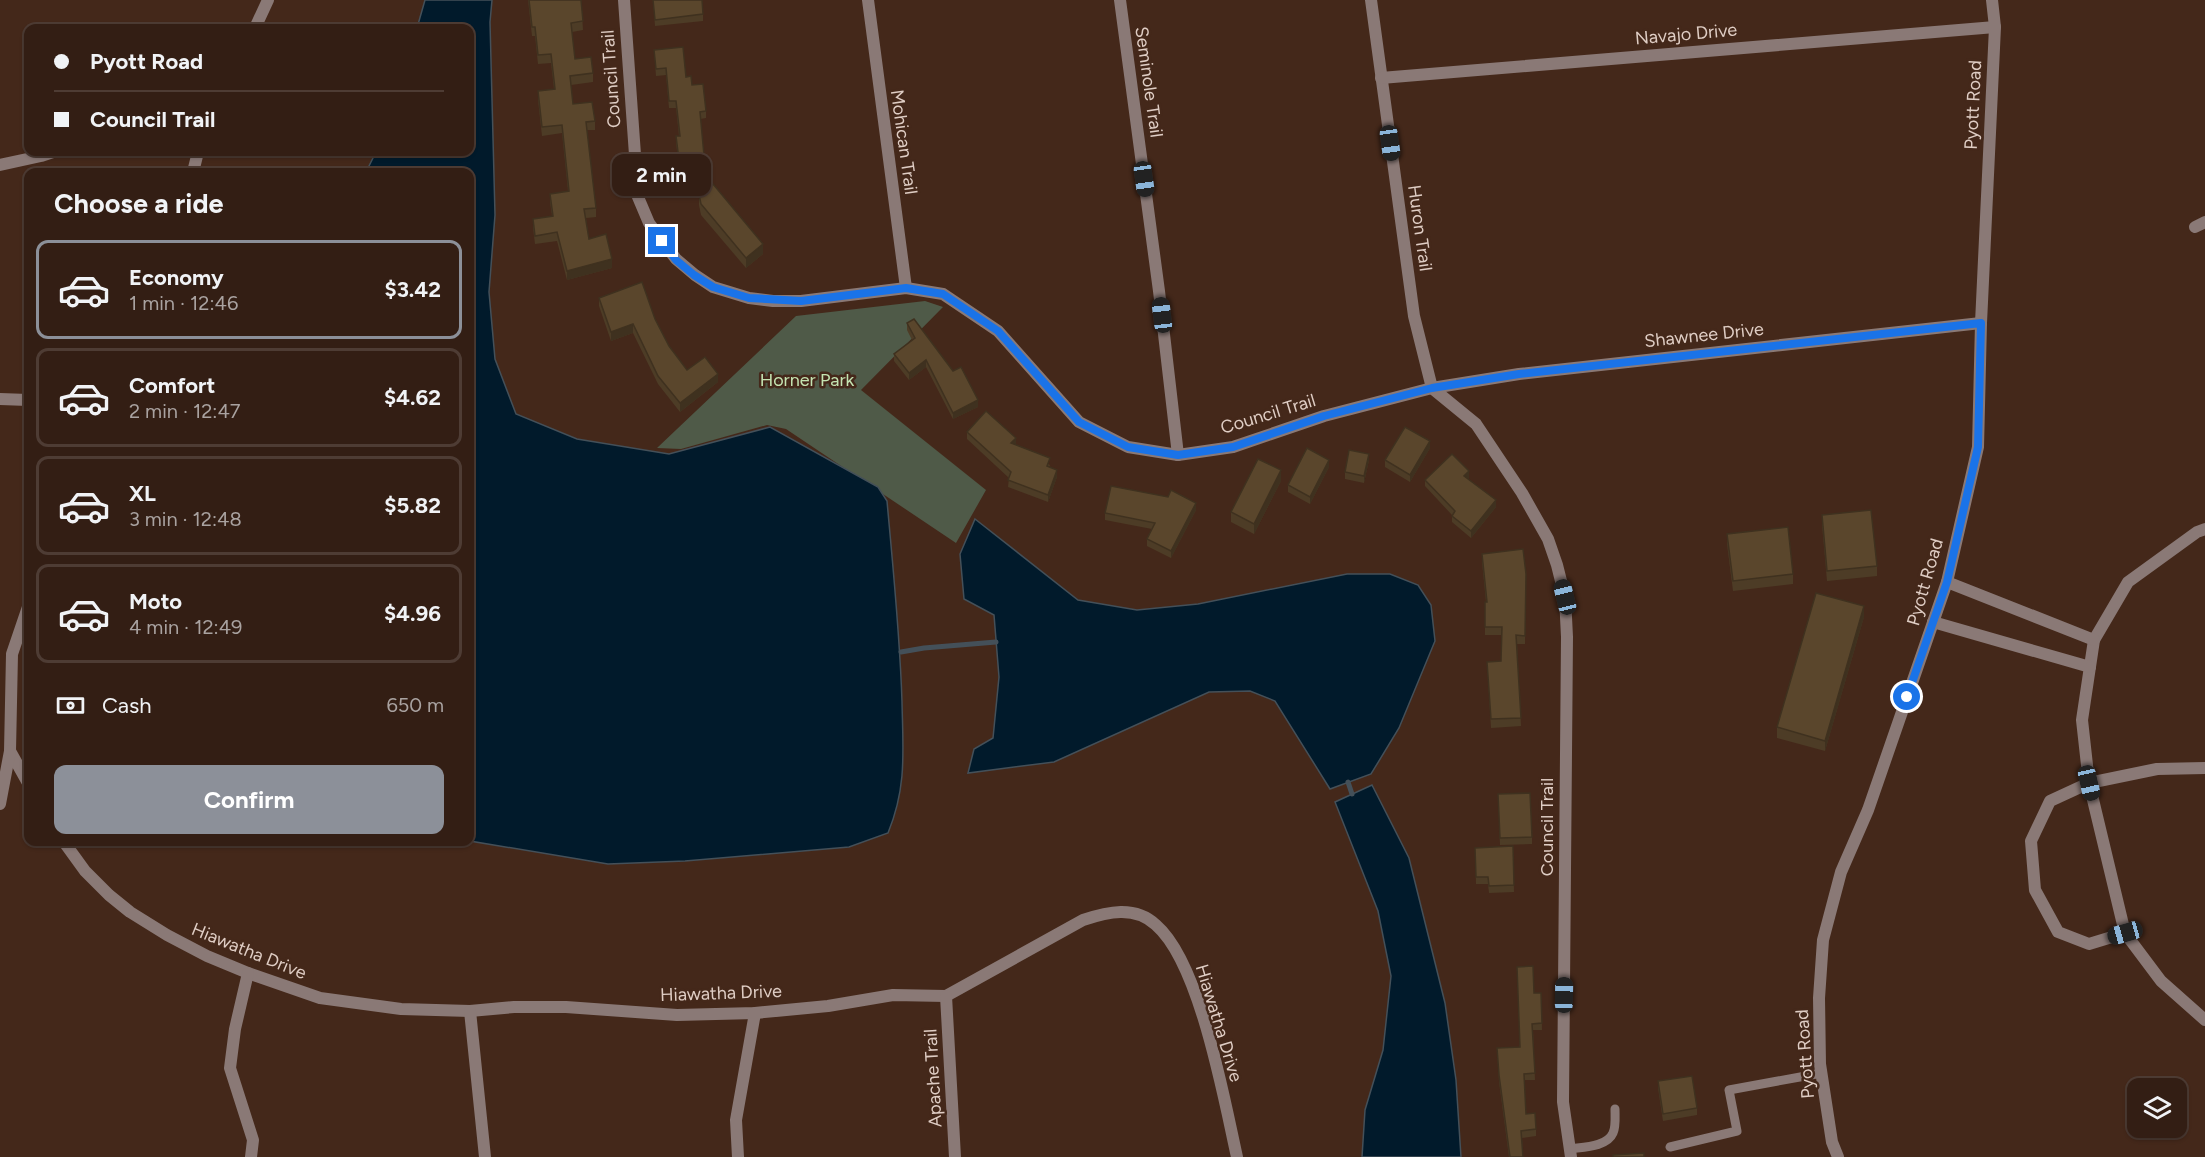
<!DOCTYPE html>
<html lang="en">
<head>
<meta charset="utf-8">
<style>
	body { margin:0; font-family:Figtree,sans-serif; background:#3b271d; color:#f1f3f6; height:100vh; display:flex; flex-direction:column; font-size:22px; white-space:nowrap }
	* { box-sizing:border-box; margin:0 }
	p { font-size:20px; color:#a9a2a0 }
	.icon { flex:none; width:33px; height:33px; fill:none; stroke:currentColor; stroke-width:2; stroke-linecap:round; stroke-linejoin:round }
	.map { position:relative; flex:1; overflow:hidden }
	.drawer { position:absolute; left:24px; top:168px; width:450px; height:678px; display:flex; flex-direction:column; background:#331e14; border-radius:12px; box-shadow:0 2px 4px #0004,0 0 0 2px #4e3c34 }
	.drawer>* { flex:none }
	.guide { position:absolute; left:24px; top:24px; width:450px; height:132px; border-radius:12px; box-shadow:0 2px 4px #0004,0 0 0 2px #4e3c34; display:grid; align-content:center; height:132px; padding:0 30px; background:#331e14 }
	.fabs { position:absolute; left:2127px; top:1078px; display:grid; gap:12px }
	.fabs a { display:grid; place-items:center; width:60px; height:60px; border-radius:12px; background:#331e14; box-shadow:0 2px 4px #0004,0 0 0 2px #4e3c34; font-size:30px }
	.end { position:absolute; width:27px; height:27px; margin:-14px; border:8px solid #1a73e8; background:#fff; box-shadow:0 0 0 3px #fff }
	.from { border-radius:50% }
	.bubble { position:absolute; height:42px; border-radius:12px; background:#331e14; box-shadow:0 2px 4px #0004,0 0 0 2px #4e3c34; font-size:20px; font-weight:700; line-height:42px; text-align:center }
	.car { position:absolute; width:18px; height:36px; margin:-18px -9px; border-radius:8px; box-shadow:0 0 4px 2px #0007; background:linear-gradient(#222 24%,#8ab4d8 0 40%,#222 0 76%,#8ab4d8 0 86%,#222 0) }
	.guide b { display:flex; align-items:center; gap:21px; height:57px; font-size:22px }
	.guide b+b { border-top:2px solid #4e3c34 }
	.guide i { width:15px; height:15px; background:#f1f3f6 }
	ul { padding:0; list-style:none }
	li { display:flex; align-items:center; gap:18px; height:99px; margin:0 12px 9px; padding:0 18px; border:3px solid #4e3c34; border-radius:12px }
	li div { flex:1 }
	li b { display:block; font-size:22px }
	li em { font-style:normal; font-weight:700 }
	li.on { border-color:#8c9099 }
	li>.icon { width:54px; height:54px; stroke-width:1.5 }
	h2 { padding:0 30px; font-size:27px; line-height:72px }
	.pay { display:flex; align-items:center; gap:15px; height:66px; padding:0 30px; font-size:22px }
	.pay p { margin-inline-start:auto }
	.cta { display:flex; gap:12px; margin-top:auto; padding:12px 30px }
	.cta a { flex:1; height:69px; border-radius:12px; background:#8c9099; color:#fff; font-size:24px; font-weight:700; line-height:69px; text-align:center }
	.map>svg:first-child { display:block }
	.green { fill:#4f5a48 }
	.water { fill:#011a2b; stroke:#445059; stroke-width:1.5 }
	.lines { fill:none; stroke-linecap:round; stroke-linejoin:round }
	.stream { stroke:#445059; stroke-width:5 }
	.service { stroke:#8a7976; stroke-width:9 }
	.minor { stroke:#8a7976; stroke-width:12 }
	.tertiary { stroke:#8a7976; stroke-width:12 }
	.wall { fill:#4d3c26 }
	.shaded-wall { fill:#3f311f }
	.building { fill:#5a462c; stroke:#3f311f; stroke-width:1.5 }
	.route { stroke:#1a73e8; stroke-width:8 }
	.labels { text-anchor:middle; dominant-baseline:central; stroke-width:5; stroke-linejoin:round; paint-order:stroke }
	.street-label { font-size:18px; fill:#dfcdc4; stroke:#44281a }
	.park-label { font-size:18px; fill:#c4e4b2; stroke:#44281a }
</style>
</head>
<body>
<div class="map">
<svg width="2205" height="1157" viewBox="0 0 2205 1157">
	<rect width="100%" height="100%" fill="#44281a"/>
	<path class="green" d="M 925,301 L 943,307 L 861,390 L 986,490 L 956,543 L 786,429 L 767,425 L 681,449 L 657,448 L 796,316 Z"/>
	<g class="water">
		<path d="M 425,0 L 492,0 L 490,22 L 495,215 L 489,292 L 495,359 L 516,414 L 577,439 L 669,454 L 770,427 L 878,487 L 887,501 C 893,568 900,635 902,702 C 903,751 907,787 888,833 L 849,847 L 685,861 L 608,864 L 470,841 L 470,172 L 366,172 L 376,152 L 470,152 L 470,28 L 417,28 Z"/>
		<path d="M 975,519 L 1078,600 L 1137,610 L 1198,604 L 1347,574 L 1390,574 L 1418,585 L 1431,605 L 1435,641 L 1399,728 L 1371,774 L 1330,789 L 1275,701 L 1250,691 L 1209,692 L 1054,762 L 968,773 L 974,749 L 993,738 L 999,677 L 994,615 L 964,599 L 960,554 Z"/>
		<path d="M 1372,785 L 1409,858 L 1445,1003 L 1456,1080 L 1461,1157 L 1362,1157 L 1365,1110 L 1383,1050 L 1391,976 L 1378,911 L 1335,802 Z"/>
	</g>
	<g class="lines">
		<g class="stream">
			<path d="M 901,652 L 924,648 L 996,642"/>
			<path d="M 1348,782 L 1352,794"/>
		</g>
		<g class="service">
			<path d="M 1670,1147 L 1737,1131 L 1729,1090 L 1822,1073"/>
			<path d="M 1570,1149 C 1583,1147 1607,1147 1613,1133 C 1616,1127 1615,1116 1615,1109"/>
		</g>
		<g class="minor">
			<path d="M 624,0 L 638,197 L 649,223 L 676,259 L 695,275 L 713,287 L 749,298 L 773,301 L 801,301 L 906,288 L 943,294 L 998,331 L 1079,422 L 1128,447 L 1178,455 L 1233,447 L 1324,416 L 1432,388 L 1519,374 L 1981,323"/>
			<path d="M 868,0 L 906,288"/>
			<path d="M 1120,0 L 1159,291 L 1178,455"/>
			<path d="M 1371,0 L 1414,316 L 1432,388"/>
			<path d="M 255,28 L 268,0"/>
			<path d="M 1381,78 L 1995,27"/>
			<path d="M 0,165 L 41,156 L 53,152"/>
			<path d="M 193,172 L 198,152"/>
			<path d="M 2195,227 L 2205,222"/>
			<path d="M 1432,388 L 1476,424 L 1522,493 L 1548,539 L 1557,565 L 1565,597 L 1567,637 L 1563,1102 L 1571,1157"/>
			<path d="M 0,399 L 28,400"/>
			<path d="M 2205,529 L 2197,532 L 2128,582 L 2094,640 L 2082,720 L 2089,783 L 2125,933 L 2161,981 L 2205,1020"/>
			<path d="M 1947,582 L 2094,640"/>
			<path d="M 28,607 L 12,654 L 10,751 L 28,783"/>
			<path d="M 1933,622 L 2090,667"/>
			<path d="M 0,804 L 10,751"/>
			<path d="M 64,842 L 85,871 L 109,895 L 130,912 L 167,935 L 207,956 L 248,973 L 320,998 L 401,1009 L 470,1011 L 514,1007 L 566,1007 L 677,1015 L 755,1013 L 828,1006 L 893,995 L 946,996 L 1083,920 C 1107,912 1135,905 1156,925 C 1200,963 1224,1099 1237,1157"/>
			<path d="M 2125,933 L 2089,944 L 2058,932 L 2035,890 L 2031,841 L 2050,801 L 2089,783 L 2157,769 L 2205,768"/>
			<path d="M 248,973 L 235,1029 L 230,1068 L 253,1140 L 251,1157"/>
			<path d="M 946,996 L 955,1157"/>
			<path d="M 470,1011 L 485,1157"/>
			<path d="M 738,1157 L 736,1120 L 755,1013"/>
		</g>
		<path class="tertiary" d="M 1838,1157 L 1832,1142 L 1820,1064 L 1819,998 L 1823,940 L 1841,872 L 1868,810 L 1947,582 L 1978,447 L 1981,323 L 1995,27 L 1992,0"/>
	</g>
	<g class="wall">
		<path d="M 528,0 L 581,0 L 583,30 L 572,32 L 575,59 L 593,73 L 593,82 L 571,85 L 573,104 L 595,121 L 595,130 L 587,130 L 596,208 L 596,217 L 586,218 L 589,239 L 612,268 L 567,280 L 557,241 L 535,244 L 533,228 L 533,219 L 552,216 L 550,202 L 550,194 L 568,191 L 562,133 L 542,136 L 538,100 L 538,91 L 554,89 L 551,63 L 538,64 L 535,36 L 532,36 Z"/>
		<path d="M 653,0 L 703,14 L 703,21 L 655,26 Z"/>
		<path d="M 654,50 L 686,77 L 692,85 L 706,111 L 706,118 L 700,119 L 705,173 L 680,175 L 676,143 L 676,136 L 679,136 L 676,108 L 669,108 L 666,75 L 656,76 Z"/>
		<path d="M 699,195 L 763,254 L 746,268 L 701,215 L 699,205 Z"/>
		<path d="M 599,298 L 655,319 L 669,346 L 687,370 L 718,382 L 680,412 L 658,384 L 633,333 L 611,341 L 599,306 Z"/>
		<path d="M 907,323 L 978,407 L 953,419 L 926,367 L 909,380 L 894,361 L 894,354 L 912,340 L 907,330 Z"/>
		<path d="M 967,432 L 1016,445 L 1050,465 L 1049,467 L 1057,477 L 1048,502 L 1008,487 L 1009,478 L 967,439 Z"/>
		<path d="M 1430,448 L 1410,482 L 1385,467 L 1385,460 Z"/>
		<path d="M 1369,460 L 1364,483 L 1345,479 L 1345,472 Z"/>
		<path d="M 1329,467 L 1310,504 L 1288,492 L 1288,485 Z"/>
		<path d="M 1469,478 L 1468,479 L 1496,507 L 1471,538 L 1452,522 L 1452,515 L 1425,486 L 1425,480 Z"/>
		<path d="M 1281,481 L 1254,534 L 1231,522 L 1231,512 Z"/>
		<path d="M 1168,497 L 1196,510 L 1171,558 L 1147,546 L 1147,539 L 1152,529 L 1105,520 L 1105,513 Z"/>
		<path d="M 1822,515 L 1877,566 L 1877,576 L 1827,581 L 1822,525 Z"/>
		<path d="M 1727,534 L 1793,574 L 1793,584 L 1733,591 L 1727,544 Z"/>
		<path d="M 1482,554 L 1526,574 L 1525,644 L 1517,644 L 1521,726 L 1491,728 L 1487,662 L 1501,661 L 1502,635 L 1485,635 L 1485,602 L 1486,602 L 1482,562 Z"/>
		<path d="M 1864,617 L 1825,751 L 1777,738 L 1777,727 Z"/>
		<path d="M 1498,794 L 1532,837 L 1532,844 L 1500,845 Z"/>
		<path d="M 1513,846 L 1514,892 L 1489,893 L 1488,884 L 1476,884 L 1475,848 Z"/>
		<path d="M 1534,993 L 1541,993 L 1542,1030 L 1533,1030 L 1535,1080 L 1524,1080 L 1526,1114 L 1536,1129 L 1536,1136 L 1522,1138 L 1523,1157 L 1509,1157 L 1499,1082 L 1497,1048 L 1519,1047 Z"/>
		<path d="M 1658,1081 L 1697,1108 L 1697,1115 L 1663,1121 L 1658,1088 Z"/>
	</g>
	<g class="shaded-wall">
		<path d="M 763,244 L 763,254 L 746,268 L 746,258 Z"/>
		<path d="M 612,259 L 612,268 L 567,280 L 567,271 Z"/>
		<path d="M 633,324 L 633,333 L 611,341 L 611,332 Z"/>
		<path d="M 926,360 L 926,367 L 909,380 L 909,373 Z"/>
		<path d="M 718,374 L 718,382 L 680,412 L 680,403 Z"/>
		<path d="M 978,400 L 978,407 L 953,419 L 953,413 Z"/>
		<path d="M 1016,438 L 1016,445 L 1011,443 Z"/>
		<path d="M 1430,441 L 1430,448 L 1410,482 L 1410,475 Z"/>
		<path d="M 1369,454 L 1369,460 L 1364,483 L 1364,476 Z"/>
		<path d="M 1329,460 L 1329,467 L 1310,504 L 1310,497 Z"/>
		<path d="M 1057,470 L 1057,477 L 1048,502 L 1048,495 Z"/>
		<path d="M 1281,470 L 1281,481 L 1254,534 L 1254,524 Z"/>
		<path d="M 1469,471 L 1469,478 L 1464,483 L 1464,476 Z"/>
		<path d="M 1496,500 L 1496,507 L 1471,538 L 1471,531 Z"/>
		<path d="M 1196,503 L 1196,510 L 1171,558 L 1171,551 Z"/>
		<path d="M 1864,606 L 1864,617 L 1825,751 L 1825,741 Z"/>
	</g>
	<g class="building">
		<path d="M 529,0 L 581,0 L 583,21 L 571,23 L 575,59 L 591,57 L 593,73 L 570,76 L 573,104 L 592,102 L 595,121 L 586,122 L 596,208 L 584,209 L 589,239 L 606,234 L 612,259 L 567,271 L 557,232 L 535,236 L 533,219 L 553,216 L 550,194 L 569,191 L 562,125 L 542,127 L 538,91 L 555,89 L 551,54 L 538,55 L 535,27 L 532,27 Z"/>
		<path d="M 653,0 L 702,0 L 703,14 L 655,20 Z"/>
		<path d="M 683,47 L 686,77 L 691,76 L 692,85 L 703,84 L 706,111 L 700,112 L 705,166 L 680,168 L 676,136 L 680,136 L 676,101 L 669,101 L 666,68 L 656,69 L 654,50 Z"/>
		<path d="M 713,184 L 763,244 L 746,258 L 701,204 L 699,195 Z"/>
		<path d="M 642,282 L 655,319 L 669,346 L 687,370 L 705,357 L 718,374 L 680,403 L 658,376 L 633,324 L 611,332 L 599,298 Z"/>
		<path d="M 914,319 L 953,371 L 961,367 L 978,400 L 953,413 L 926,360 L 909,373 L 894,354 L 915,338 L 907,323 Z"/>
		<path d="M 986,411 L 1016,438 L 1011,443 L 1050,458 L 1047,466 L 1057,470 L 1048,495 L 1008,480 L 1011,472 L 967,432 Z"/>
		<path d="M 1405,427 L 1430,441 L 1410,475 L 1385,460 Z"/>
		<path d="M 1307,448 L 1329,460 L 1310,497 L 1288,485 Z"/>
		<path d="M 1349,450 L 1369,454 L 1364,476 L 1345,472 Z"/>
		<path d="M 1452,454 L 1469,471 L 1464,476 L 1496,500 L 1471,531 L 1452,516 L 1455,511 L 1425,480 Z"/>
		<path d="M 1258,459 L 1281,470 L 1254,524 L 1231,512 Z"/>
		<path d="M 1111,486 L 1168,497 L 1171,490 L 1196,503 L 1171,551 L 1147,539 L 1155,523 L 1105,513 Z"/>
		<path d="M 1871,510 L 1877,566 L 1827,571 L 1822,515 Z"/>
		<path d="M 1788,527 L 1793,574 L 1733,581 L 1727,534 Z"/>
		<path d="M 1523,549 L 1526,574 L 1525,636 L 1516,635 L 1521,718 L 1491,719 L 1487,662 L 1501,661 L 1502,627 L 1485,627 L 1485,602 L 1487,602 L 1482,554 Z"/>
		<path d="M 1816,593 L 1864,606 L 1825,741 L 1777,727 Z"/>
		<path d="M 1530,793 L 1532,837 L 1500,838 L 1498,794 Z"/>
		<path d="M 1513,846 L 1514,885 L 1489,886 L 1488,877 L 1476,877 L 1475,848 Z"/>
		<path d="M 1533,966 L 1534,993 L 1541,993 L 1542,1023 L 1532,1024 L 1535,1073 L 1524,1074 L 1526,1114 L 1535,1113 L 1536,1129 L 1521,1131 L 1523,1157 L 1510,1157 L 1499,1075 L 1497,1048 L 1520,1047 L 1517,967 Z"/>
		<path d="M 1692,1076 L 1697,1108 L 1663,1114 L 1658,1081 Z"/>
		<path d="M 1644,1153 L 1644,1157 L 1613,1157 L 1613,1155 Z"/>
	</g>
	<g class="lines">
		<path class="route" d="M 662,241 L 676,260 L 694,275 L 713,287 L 749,298 L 801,301 L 906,288 L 943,294 L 998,331 L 1079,422 L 1128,447 L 1178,455 L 1233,447 L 1324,416 L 1432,388 L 1519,374 L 1981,323 L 1978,447 L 1947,582 L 1907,697"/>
	</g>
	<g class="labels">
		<g class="street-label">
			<text transform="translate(1686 34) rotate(-5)">Navajo Drive</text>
			<text transform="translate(611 79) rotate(-94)">Council Trail</text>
			<text transform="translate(1149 82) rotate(82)">Seminole Trail</text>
			<text transform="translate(1973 105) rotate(-87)">Pyott Road</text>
			<text transform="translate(904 142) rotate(82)">Mohican Trail</text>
			<text transform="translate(1420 228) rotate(82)">Huron Trail</text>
			<text transform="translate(1704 335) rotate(-6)">Shawnee Drive</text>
			<text transform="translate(1268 414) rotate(-17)">Council Trail</text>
			<text transform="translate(1925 582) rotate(-74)">Pyott Road</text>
			<text transform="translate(1547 827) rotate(-90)">Council Trail</text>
			<text transform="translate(249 951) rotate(22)">Hiawatha Drive</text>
			<text transform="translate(721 993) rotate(-2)">Hiawatha Drive</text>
			<text transform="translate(1219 1023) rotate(73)">Hiawatha Drive</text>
			<text transform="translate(1805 1054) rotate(-94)">Pyott Road</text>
			<text transform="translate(933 1078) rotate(-93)">Apache Trail</text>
		</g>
		<g class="park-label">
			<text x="807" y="380">Horner Park</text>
		</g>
	</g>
</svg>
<div class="fabs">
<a><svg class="icon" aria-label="layers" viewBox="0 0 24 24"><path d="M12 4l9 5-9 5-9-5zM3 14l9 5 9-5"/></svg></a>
</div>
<i class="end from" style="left:1907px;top:697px"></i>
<i class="end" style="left:662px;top:241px"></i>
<div class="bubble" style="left:612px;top:154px;width:99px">2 min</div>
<i class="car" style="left:1390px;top:143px;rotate:172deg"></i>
<i class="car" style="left:1144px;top:179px;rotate:172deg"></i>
<i class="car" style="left:1162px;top:315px;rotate:353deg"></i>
<i class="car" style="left:1565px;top:597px;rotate:346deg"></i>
<i class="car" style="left:2089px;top:783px;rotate:167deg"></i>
<i class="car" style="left:2125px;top:933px;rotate:254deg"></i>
<i class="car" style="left:1564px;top:995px;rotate:1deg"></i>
<div class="guide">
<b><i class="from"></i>Pyott Road</b>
<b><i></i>Council Trail</b>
</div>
<section class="drawer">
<h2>Choose a ride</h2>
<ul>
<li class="on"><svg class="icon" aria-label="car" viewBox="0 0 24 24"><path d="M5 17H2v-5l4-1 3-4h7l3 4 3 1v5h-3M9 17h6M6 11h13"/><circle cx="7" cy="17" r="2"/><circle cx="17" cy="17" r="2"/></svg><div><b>Economy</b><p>1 min · 12:46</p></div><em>$3.42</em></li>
<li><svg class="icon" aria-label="car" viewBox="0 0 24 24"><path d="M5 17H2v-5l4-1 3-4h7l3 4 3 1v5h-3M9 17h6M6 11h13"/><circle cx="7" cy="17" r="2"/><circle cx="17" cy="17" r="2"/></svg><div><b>Comfort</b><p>2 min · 12:47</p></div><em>$4.62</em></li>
<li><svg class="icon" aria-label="car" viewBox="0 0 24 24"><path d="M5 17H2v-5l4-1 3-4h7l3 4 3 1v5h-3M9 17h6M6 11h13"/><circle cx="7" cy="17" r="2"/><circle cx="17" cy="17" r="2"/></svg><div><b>XL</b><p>3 min · 12:48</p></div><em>$5.82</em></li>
<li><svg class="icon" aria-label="car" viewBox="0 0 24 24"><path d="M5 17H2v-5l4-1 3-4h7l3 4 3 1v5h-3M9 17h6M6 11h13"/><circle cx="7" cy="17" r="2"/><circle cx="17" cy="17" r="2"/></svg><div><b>Moto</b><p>4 min · 12:49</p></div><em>$4.96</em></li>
</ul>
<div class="pay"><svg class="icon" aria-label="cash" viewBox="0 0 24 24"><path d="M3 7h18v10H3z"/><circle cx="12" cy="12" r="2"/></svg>Cash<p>650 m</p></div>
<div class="cta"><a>Confirm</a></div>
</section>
</div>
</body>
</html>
